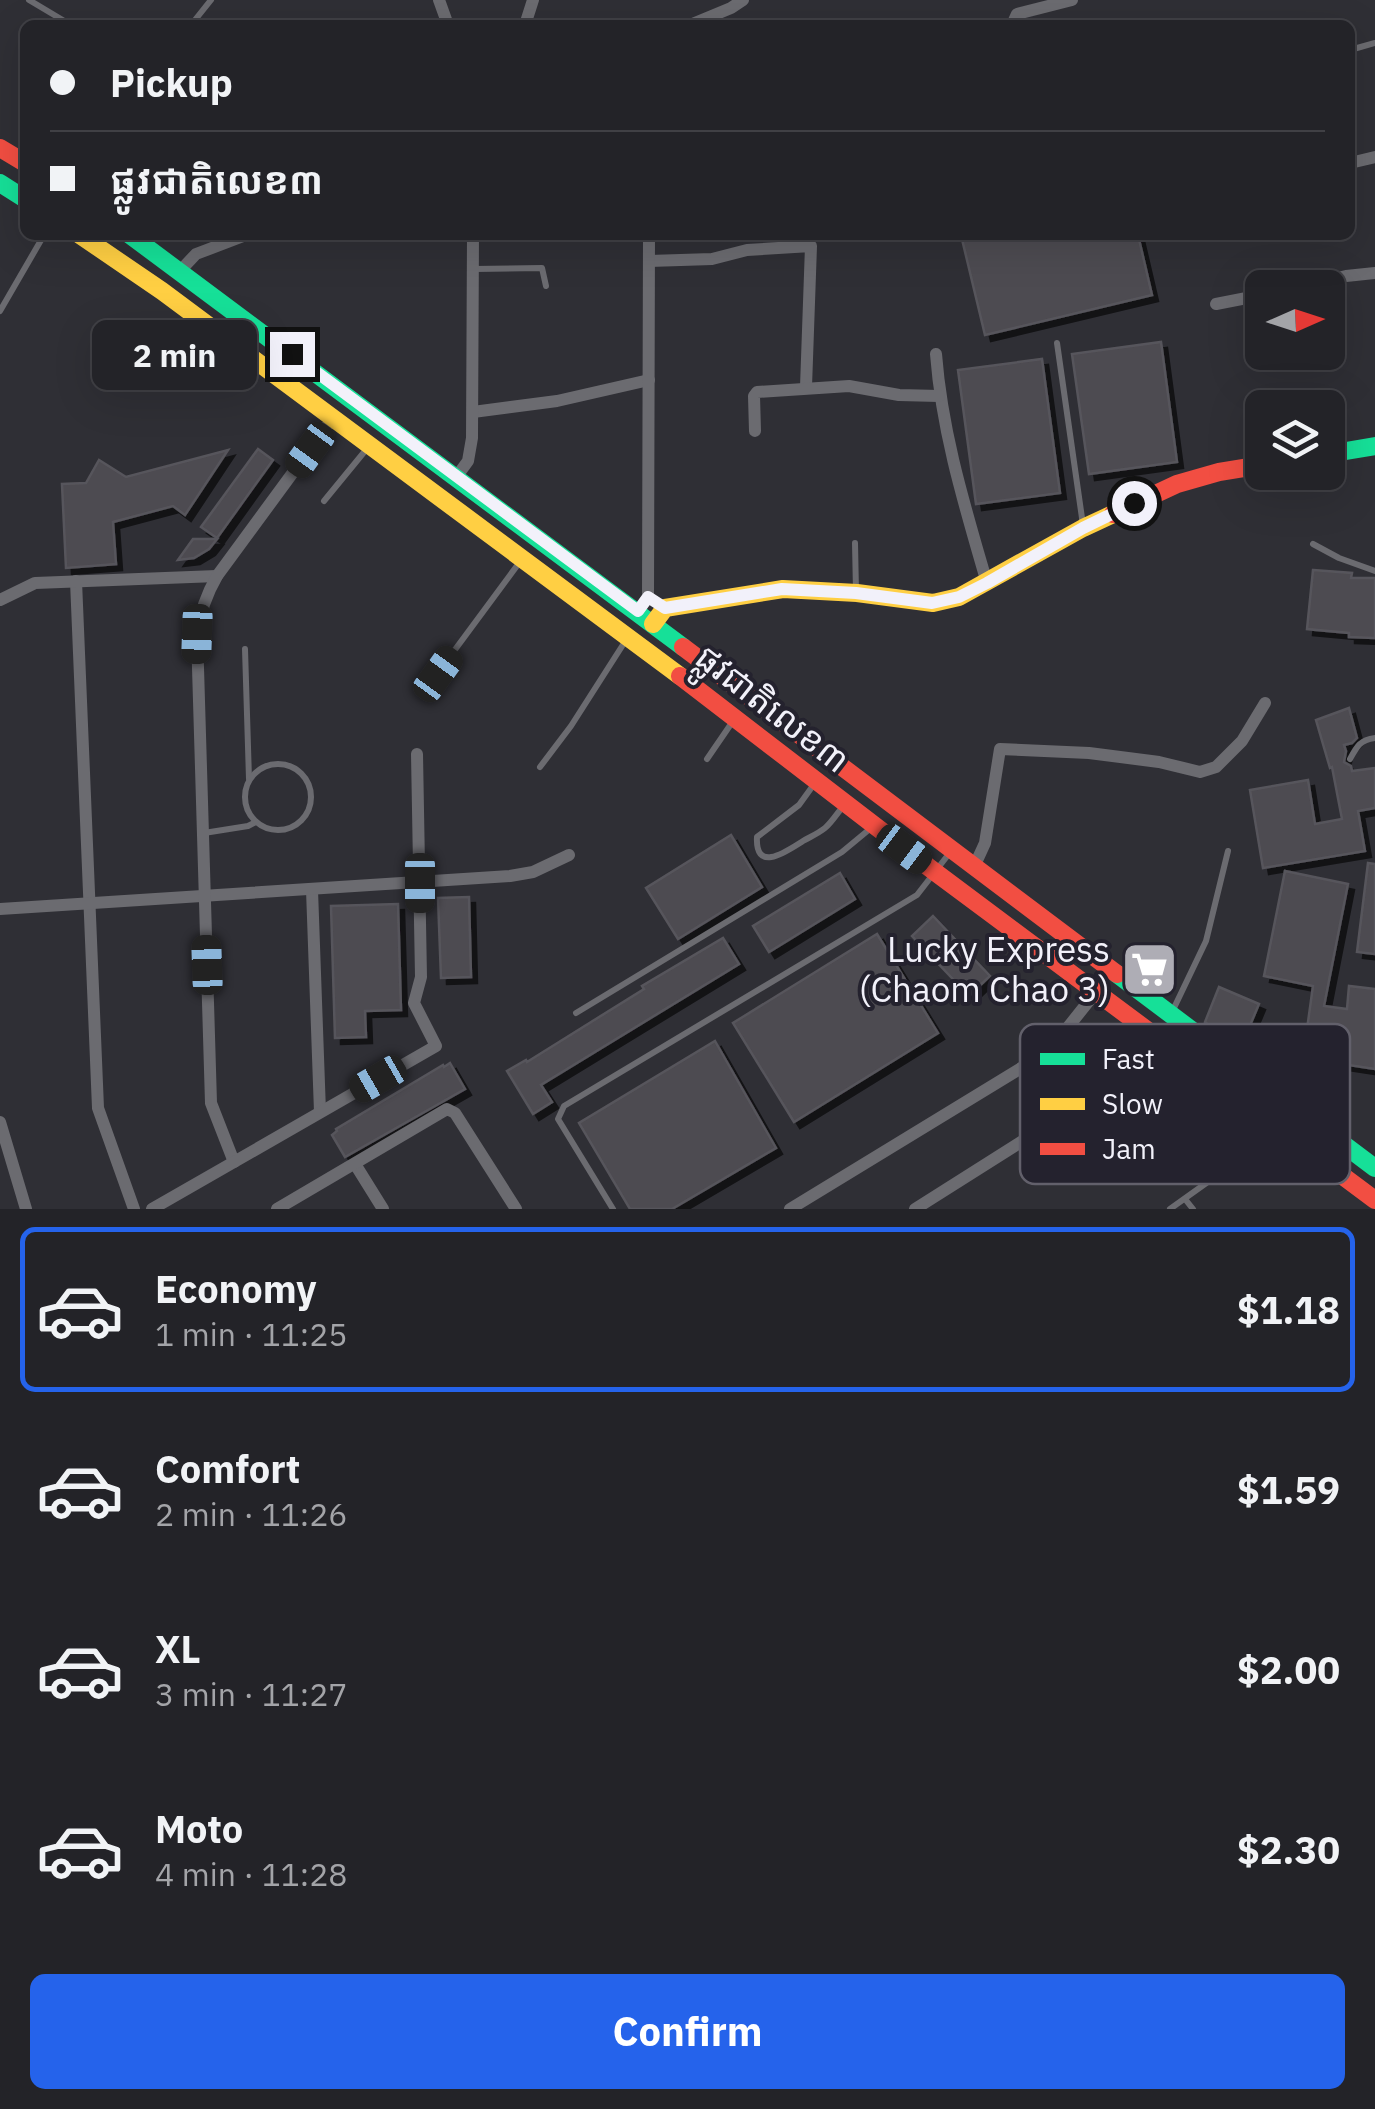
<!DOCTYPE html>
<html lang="en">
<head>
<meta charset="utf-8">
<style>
	body { margin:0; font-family:"IBM Plex Sans","Noto Sans Khmer",sans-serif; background:#2b2b30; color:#f1f3f6; height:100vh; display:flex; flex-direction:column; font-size:38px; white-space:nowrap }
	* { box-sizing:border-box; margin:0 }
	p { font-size:32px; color:#a3a4a8 }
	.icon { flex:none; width:55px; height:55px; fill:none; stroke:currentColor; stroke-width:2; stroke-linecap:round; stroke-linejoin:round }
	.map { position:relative; height:1209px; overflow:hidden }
	.details { display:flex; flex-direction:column; background:#232328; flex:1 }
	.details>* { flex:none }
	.hud { position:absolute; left:20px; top:20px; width:1335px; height:220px; border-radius:15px; box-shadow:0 10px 40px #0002,0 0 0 2px #404045; display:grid; align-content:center; height:220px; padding:0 30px; background:#232328 }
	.needle { width:65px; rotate:87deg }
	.buttons { position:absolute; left:1245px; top:270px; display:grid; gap:20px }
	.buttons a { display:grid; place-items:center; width:100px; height:100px; border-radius:15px; background:#232328; box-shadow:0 10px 40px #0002,0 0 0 2px #404045; font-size:50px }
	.end { position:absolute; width:45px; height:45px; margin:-22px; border:12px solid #f2f1fa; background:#111; box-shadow:0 0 0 5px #111 }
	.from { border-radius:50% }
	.bubble { position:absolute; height:70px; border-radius:15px; background:#232328; box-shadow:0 10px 40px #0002,0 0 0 2px #404045; font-size:32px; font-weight:800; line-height:70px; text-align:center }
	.car { position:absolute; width:30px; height:60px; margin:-30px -15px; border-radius:12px; box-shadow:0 0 8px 2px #0007; background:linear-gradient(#222 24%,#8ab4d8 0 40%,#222 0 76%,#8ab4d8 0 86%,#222 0) }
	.hud b { display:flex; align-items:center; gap:35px; height:95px; font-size:38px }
	.hud b+b { border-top:2px solid #404045 }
	.hud i { width:25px; height:25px; background:#f1f3f6 }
	ul { padding:18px 0 0; list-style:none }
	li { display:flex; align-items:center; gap:30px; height:165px; margin:0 20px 15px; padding:0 10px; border:5px solid transparent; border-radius:15px }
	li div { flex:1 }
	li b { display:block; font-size:38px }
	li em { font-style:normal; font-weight:800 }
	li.active { border-color:#2563eb }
	li>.icon { width:90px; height:90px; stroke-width:1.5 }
	.action { display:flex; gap:20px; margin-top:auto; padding:20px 30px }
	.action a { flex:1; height:115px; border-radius:15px; background:#2563eb; color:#fff; font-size:40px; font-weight:800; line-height:115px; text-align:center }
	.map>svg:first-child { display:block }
	.building { fill:#4d4b51; stroke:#57555b; stroke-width:2.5; filter:url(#shadow) }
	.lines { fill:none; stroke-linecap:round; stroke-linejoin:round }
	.lane { stroke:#6b6b70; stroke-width:6 }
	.street { stroke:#6b6b70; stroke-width:12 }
	.fast { stroke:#16e098; stroke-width:18 }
	.slow { stroke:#ffcf43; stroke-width:18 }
	.jam { stroke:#f24e42; stroke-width:18 }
	.route { stroke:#f2f1fa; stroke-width:12 }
	.labels { text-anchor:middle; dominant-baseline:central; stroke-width:8; stroke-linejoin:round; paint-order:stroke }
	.street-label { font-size:35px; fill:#f2f1fa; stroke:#24222e }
	.poi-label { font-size:35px; fill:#f2f1fa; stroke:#24222e; text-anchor:end }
	.key { fill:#24222e; stroke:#62606b; stroke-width:2.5 }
	.key-label { font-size:28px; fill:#f2f1fa }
</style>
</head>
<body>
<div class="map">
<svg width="1375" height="1209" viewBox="0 0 1375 1209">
	<defs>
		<filter id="shadow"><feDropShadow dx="6" dy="6" stdDeviation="0" flood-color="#0009"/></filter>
	</defs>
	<rect width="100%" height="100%" fill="#2f2f35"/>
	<g class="building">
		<path d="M 961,235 L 1138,235 L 1152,295 L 985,335 Z"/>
		<path d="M 1161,342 L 1177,462 L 1089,474 L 1072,354 Z"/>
		<path d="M 1042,359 L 1060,493 L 976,504 L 958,370 Z"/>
		<path d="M 258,449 L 273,460 L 217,538 L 201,527 Z"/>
		<path d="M 228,450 L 185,515 L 173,506 L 113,522 L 116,564 L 66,568 L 62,484 L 86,483 L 99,460 L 126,477 Z"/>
		<path d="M 193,539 L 217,539 L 209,549 L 194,558 L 178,560 Z"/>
		<path d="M 1313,570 L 1352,573 L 1351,578 L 1375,578 L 1375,638 L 1349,637 L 1349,633 L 1307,629 Z"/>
		<path d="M 1349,708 L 1357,738 L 1352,743 L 1344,745 L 1346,751 L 1344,762 L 1351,766 L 1352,771 L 1375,768 L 1375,808 L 1358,811 L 1365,851 L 1263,868 L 1250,790 L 1308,780 L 1315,824 L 1342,819 L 1332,767 L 1330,768 L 1316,720 Z"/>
		<path d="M 731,835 L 762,887 L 678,939 L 646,888 Z"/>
		<path d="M 1368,863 L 1375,864 L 1375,954 L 1357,952 Z"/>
		<path d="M 1285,871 L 1348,884 L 1324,1006 L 1347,1009 L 1349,986 L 1375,989 L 1375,1069 L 1303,1058 L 1313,986 L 1264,976 Z"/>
		<path d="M 840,873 L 855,899 L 769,952 L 753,926 Z"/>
		<path d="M 469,897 L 471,977 L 441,978 L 438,898 Z"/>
		<path d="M 398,904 L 401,1010 L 365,1011 L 366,1037 L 335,1038 L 331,906 Z"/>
		<path d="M 933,916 L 990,976 L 969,996 L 912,936 Z"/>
		<path d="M 877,934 L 938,1033 L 794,1122 L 733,1023 Z"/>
		<path d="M 723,938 L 739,964 L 541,1085 L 552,1102 L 533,1114 L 507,1071 L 526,1060 L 527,1062 L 644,989 L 642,986 Z"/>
		<path d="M 1219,987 L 1259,1004 L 1243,1042 L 1220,1033 L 1205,1022 Z"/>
		<path d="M 715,1041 L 776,1148 L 672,1209 L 630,1209 L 579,1123 Z"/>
		<path d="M 450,1063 L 465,1089 L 345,1157 L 332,1135 L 337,1131 L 336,1129 L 443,1065 L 444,1067 Z"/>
	</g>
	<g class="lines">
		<g class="lane">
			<path d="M 29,0 L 71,25"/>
			<path d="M 191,25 L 211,0"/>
			<path d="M 1350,50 L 1375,43"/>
			<path d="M 474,269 L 542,268 L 546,286"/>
			<path d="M 0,311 L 44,235"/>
			<path d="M 1057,343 L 1083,525"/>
			<path d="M 324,501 L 365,451"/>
			<path d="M 855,543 L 856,592"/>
			<path d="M 1313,544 L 1339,558 L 1375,571"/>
			<path d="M 245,649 L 249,779"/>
			<path d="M 437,674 L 519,563"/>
			<path d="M 707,759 L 731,724"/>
			<path d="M 1350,759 C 1357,746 1360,740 1375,738"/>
			<circle cx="278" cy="797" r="33"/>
			<path d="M 540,767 L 571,726 L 626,640"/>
			<path d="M 812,787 L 799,805 L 757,837 C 755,874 787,851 803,841 C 810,837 819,833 825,828 C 831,823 836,815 841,809"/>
			<path d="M 204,833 L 248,826 L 256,822"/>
			<path d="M 1173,1010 L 1206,941 L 1228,851"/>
			<path d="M 576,1013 L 842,852 L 871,828"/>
			<path d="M 1185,1199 L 1193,1209"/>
			<path d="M 613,1209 L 558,1119 L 564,1106 L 917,895 L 948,855"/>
			<path d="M 1170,1209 L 1254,1149 L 1270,1129"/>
		</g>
		<g class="street">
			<path d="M 439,0 L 448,25"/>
			<path d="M 525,25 L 533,0"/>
			<path d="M 690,25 L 731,8 L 743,0"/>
			<path d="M 1012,25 L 1017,14 L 1072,0"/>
			<path d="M 1350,163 L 1375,157"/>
			<path d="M 649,261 L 712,259 L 747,250 L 811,246 L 806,387"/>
			<path d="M 180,271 L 196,254 L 246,235"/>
			<path d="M 1298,288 L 1346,276 L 1375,273"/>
			<path d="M 1216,304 L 1262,295"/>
			<path d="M 936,354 C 942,433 965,507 987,583"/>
			<path d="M 473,412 L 557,401 L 649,380"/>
			<path d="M 755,431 L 754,396 L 757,392 L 849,386 L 899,395 L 939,396"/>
			<path d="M 457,476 L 468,461 L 472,438 L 473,235"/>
			<path d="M 76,581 L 98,1108 L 134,1209"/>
			<path d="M 0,600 L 35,583 L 217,576"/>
			<path d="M 638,611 L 648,597 L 649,235"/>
			<path d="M 974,867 L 985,843 L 1000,749 L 1089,753 L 1159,762 L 1200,772 L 1216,767 L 1242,741 L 1265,703"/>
			<path d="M 312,890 L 320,1112"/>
			<path d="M 0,909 L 510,876 L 533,872 L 569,855"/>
			<path d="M 0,1122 L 26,1209"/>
			<path d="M 234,1162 L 211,1103 L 197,634 C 200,612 206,595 217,576 L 333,418"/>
			<path d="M 355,1164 L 383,1209"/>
			<path d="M 152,1209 L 436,1046 L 414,1003 L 421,977 L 417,754"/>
			<path d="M 277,1209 L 447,1109 L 455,1113 L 516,1209"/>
			<path d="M 790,1209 L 1049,1051 L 1096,992"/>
			<path d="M 915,1209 L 1081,1104 L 1049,1051"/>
		</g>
		<g class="fast">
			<path d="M 0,183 L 25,199"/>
			<path d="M 130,235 L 683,647"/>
			<path d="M 1328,454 L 1375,446"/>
			<path d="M 1117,974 L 1375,1168"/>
		</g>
		<g class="slow">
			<path d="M 80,235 L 162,291 L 680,676"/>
			<path d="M 653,624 L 665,608 L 783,589 L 857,593 L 933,603 L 959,597 L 1083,528 L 1113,514"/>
		</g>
		<g class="jam">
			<path d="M 0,148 L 25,163"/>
			<path d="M 1113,514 L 1177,484 L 1219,472 L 1262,465"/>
			<path d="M 683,647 L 1117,974"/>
			<path d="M 680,676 L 935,872 L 1375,1200"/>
		</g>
	</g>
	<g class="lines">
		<path class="route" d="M 292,354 L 638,611 L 648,597 L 665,608 L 782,589 L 856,593 L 932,603 L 959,597 L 987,583 L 1083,528 L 1134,503"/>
	</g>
	<defs>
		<symbol id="supermarket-square" viewBox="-11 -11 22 22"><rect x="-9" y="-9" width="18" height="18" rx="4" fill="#aeadb5" stroke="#24222e"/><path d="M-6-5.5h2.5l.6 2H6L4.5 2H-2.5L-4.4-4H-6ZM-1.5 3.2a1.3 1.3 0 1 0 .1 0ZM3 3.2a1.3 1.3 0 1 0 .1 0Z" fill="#fff"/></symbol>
	</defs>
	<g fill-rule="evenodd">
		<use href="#supermarket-square" x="1118" y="938" width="63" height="63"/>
	</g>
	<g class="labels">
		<g class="street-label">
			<text transform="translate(773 708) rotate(38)">ផ្លូវជាតិលេខ៣</text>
		</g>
		<g class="poi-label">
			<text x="1110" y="949">Lucky Express<tspan x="1110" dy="40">(Chaom Chao 3)</tspan></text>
		</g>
	</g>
	<rect x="1020" y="1024" width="330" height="160" rx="15" class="key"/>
	<rect x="1040" y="1053" width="45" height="12" fill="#16e098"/>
	<rect x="1040" y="1098" width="45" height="12" fill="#ffcf43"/>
	<rect x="1040" y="1143" width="45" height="12" fill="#f24e42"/>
	<g class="key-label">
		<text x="1102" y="1069">Fast</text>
		<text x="1102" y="1114">Slow</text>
		<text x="1102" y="1159">Jam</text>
	</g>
</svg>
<div class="buttons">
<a><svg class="needle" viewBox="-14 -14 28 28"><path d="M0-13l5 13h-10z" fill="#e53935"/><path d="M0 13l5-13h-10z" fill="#a3a4a8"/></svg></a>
<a><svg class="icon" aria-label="layers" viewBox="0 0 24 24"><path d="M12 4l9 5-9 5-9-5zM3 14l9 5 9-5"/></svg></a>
</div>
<i class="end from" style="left:1134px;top:503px"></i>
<i class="end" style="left:292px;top:354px"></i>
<div class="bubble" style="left:92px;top:320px;width:165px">2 min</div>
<i class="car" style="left:310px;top:450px;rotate:216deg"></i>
<i class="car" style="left:197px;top:634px;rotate:182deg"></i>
<i class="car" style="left:438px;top:674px;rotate:36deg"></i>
<i class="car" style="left:904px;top:849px;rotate:127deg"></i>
<i class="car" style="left:420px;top:883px;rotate:180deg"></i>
<i class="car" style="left:207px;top:965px;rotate:358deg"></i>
<i class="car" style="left:378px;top:1079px;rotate:240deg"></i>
<div class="hud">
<b><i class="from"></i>Pickup</b>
<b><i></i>ផ្លូវជាតិលេខ៣</b>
</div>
</div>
<section class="details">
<ul>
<li class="active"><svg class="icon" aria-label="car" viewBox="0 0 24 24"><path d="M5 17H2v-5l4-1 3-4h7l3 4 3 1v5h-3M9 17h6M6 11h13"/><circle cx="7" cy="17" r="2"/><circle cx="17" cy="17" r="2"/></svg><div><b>Economy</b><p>1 min · 11:25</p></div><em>$1.18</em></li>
<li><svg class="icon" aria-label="car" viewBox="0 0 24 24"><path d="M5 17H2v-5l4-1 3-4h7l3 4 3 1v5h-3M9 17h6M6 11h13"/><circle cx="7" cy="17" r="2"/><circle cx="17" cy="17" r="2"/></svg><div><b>Comfort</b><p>2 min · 11:26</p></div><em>$1.59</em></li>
<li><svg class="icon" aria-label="car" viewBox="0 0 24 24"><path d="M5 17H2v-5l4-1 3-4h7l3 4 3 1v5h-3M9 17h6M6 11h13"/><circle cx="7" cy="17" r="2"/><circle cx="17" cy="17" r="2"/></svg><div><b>XL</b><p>3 min · 11:27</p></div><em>$2.00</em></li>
<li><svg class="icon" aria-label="car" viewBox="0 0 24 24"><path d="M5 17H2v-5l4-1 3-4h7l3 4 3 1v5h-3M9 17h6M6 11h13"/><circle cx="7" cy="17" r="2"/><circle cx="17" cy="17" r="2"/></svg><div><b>Moto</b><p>4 min · 11:28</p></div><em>$2.30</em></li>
</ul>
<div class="action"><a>Confirm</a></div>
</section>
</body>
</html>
